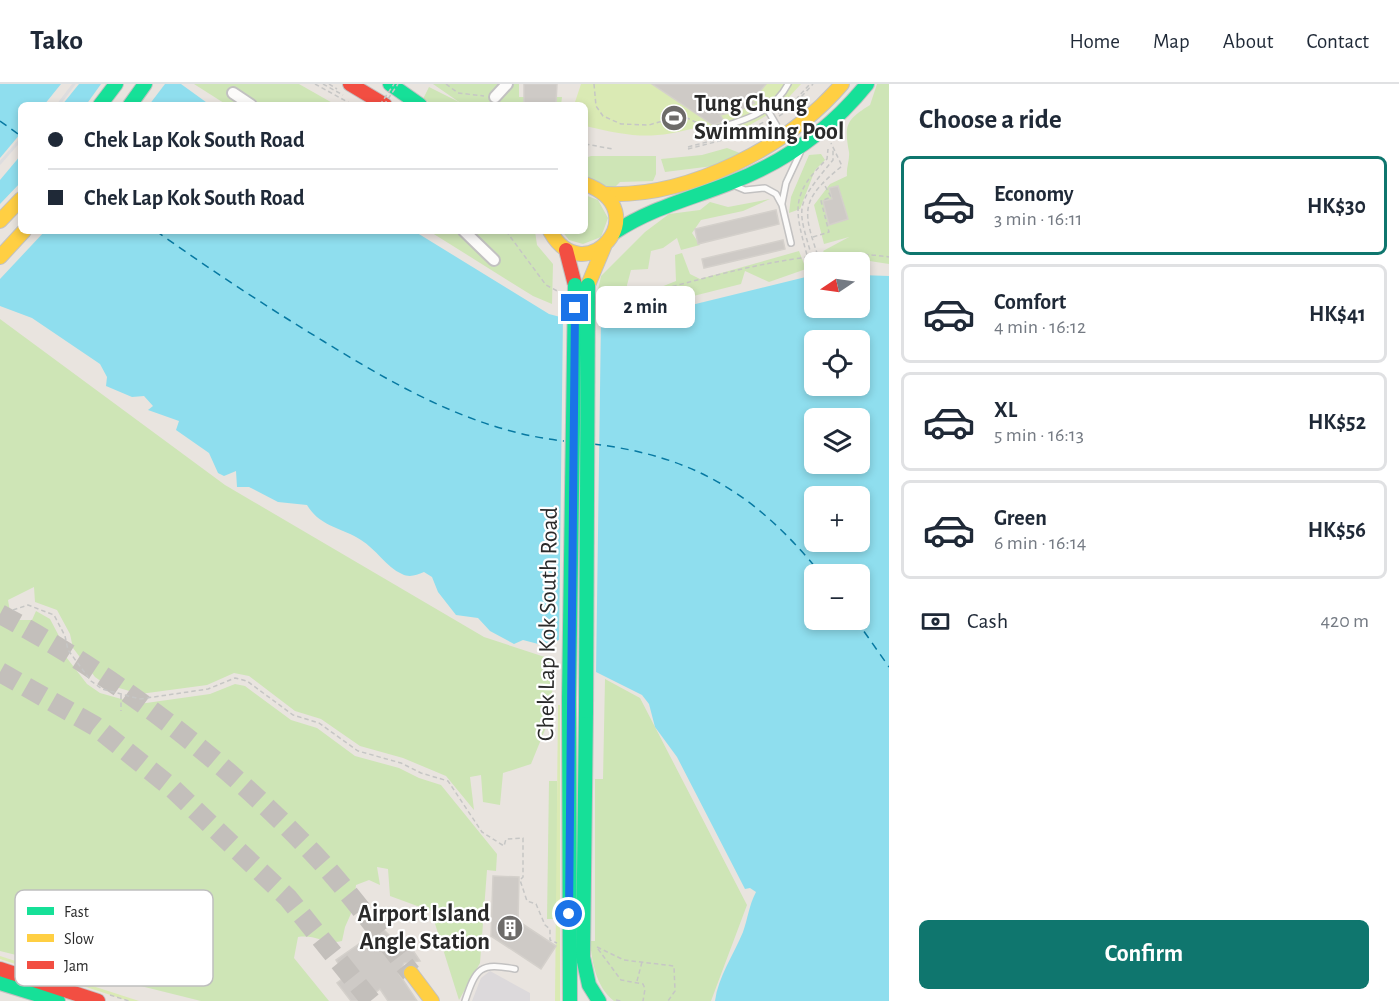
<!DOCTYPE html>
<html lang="en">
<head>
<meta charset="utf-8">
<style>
	body { margin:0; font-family:"Alegreya Sans",sans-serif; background:#f6f6f7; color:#1f2937; height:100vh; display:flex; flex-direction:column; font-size:22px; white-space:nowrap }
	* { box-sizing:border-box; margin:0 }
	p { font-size:20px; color:#747a83 }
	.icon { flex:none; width:33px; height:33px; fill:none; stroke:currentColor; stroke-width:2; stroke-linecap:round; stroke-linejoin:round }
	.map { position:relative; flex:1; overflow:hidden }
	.sheet { display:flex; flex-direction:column; background:#fff; width:510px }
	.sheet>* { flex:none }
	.banner { position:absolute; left:18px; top:18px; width:570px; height:132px; border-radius:9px; box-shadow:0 3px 9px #0003; display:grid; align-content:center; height:132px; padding:0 30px; background:#fff }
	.needle { width:39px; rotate:257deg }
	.buttons { position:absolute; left:804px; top:168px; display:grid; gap:12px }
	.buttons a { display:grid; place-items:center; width:66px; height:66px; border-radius:9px; background:#fff; box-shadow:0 3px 9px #0003; font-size:30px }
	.end { position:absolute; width:27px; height:27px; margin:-14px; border:8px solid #1a73e8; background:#fff; box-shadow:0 0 0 3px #fff }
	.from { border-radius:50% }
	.bubble { position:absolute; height:42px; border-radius:9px; background:#fff; box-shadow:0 3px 9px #0003; font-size:20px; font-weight:600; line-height:42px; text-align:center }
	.banner b { display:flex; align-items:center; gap:21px; height:57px; font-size:22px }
	.banner b+b { border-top:2px solid #e0e1e3 }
	.banner i { width:15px; height:15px; background:#1f2937 }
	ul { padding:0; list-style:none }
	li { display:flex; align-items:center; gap:18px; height:99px; margin:0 12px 9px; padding:0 18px; border:3px solid #e0e1e3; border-radius:9px }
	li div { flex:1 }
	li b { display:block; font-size:22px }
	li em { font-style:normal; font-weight:600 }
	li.selected { border-color:#0f766e }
	li>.icon { width:54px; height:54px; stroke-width:1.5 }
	h2 { padding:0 30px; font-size:27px; line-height:72px }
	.pay { display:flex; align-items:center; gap:15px; height:66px; padding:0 30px; font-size:22px }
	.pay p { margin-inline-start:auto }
	.cta { display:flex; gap:12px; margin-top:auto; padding:12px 30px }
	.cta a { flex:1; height:69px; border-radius:9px; background:#0f766e; color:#fff; font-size:24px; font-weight:600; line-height:69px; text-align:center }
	header { display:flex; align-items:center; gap:36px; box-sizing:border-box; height:84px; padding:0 30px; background:#fff; border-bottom:2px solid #e0e1e3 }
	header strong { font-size:28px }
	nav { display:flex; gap:33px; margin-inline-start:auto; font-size:21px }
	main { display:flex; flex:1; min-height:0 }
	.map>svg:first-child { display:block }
	.industrial { fill:#dcd9db }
	.green { fill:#cee5b6 }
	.pitch { fill:#daeab4 }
	.water { fill:#8fdeee; fill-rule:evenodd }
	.pier { fill:#e9e4df }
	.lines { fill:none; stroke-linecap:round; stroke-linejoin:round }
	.ferry { stroke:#0779a2; stroke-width:1.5; stroke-dasharray:8 6; stroke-linecap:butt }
	.building { fill:#cecac6; stroke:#d4d0cb; stroke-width:1.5 }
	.highway-tunnel { stroke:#c3bfbb; stroke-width:20; stroke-dasharray:20 10; stroke-linecap:butt }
	.lane-casing { stroke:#c2c1c1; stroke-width:8 }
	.street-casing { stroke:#c2c1c1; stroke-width:14 }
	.fast-casing { stroke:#c2c1c1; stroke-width:16 }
	.slow-casing { stroke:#c2c1c1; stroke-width:16 }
	.jam-casing { stroke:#c2c1c1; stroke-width:16 }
	.path { stroke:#c6c6c5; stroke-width:1.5; stroke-dasharray:4.5 3; stroke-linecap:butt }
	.lane { stroke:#fcfbfa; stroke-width:5 }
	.street { stroke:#fcfbfa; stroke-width:10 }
	.fast { stroke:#16e098; stroke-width:14 }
	.slow { stroke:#ffcf43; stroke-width:14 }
	.jam { stroke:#f24e42; stroke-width:14 }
	.rail { stroke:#dddddf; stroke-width:3 }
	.lane-bridge-casing { stroke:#c2c1c1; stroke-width:8; stroke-linecap:butt }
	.fast-bridge-casing { stroke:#c2c1c1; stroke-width:16; stroke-linecap:butt }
	.path-bridge { stroke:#c6c6c5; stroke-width:1.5; stroke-dasharray:4.5 3; stroke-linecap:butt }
	.lane-bridge { stroke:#fcfbfa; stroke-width:5 }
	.fast-bridge { stroke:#16e098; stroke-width:14 }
	.route { stroke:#1a73e8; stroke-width:8 }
	.labels { text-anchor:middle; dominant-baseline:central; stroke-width:4.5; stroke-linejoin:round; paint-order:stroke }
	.poi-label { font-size:24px; font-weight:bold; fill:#2a2a2a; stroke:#fff; text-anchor:start }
	.street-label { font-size:24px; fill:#2a2a2a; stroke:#fff }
	.key { fill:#fff; stroke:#bfbfbf; stroke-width:1.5 }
	.key-label { font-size:16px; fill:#2a2a2a }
</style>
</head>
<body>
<header>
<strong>Tako</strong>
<nav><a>Home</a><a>Map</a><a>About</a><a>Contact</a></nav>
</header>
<main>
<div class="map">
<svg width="889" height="917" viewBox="0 0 889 917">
	<rect width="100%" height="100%" fill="#e9e4df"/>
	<path class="industrial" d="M 490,887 L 530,909 L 530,917 L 472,917 L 481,894 Z"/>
	<g class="green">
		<path d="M 194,0 L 299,0 L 336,21 L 227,21 Z"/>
		<path d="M 433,0 L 519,0 L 519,13 L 562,13 L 561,21 L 434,21 L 423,15 L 429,3 L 459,18 Z"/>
		<path d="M 877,0 L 889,0 L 889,180 L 863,176 L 860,182 L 860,178 L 832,178 L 823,167 L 849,153 L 824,160 L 814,121 L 830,100 L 847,92 C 846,84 850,75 849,68 C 844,41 846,36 870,21 Z"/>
		<path d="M 727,64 L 745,71 L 713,82 L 665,88 L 661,75 L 702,71 Z"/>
		<path d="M 821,70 L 825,76 L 815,86 L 800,125 L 789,129 L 791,113 L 809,71 Z"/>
		<path d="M 591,72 L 656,72 L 656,90 L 653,97 L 620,98 L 614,104 L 585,96 L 585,74 Z"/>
		<path d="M 585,111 L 598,116 L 608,134 L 601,153 L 583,160 L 569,156 L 562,147 L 585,147 Z"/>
		<path d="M 770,115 L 743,127 L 701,136 L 692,149 L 700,161 L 681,166 L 677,154 L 663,164 L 651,167 L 648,185 L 631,186 L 627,201 L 628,213 L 641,211 L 676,197 L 675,171 L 682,169 L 690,190 L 700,195 L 799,167 L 806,185 L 769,198 L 745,187 L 741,200 L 634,227 L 628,232 L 606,234 L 597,211 L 601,192 L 645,148 L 669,130 L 700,126 L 710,118 L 728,123 Z"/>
		<path d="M 429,147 L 535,147 L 537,161 L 553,180 L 552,220 L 533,212 Z"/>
		<path d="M 0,235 L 225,401 L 484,553 L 554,576 L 551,631 L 531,680 L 503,689 L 500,721 L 483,718 L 481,691 L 470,693 L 474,726 L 446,692 L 403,674 L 360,662 L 321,635 L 295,627 L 249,592 L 234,589 L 207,601 L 140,610 L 105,600 L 95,593 L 73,564 L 70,550 L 57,526 L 35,518 L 34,503 L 8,516 L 10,528 L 19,536 L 32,536 L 36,527 L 50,535 L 60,554 L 63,569 L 87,600 L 100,609 L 139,620 L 210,610 L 235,600 L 245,602 L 291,636 L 317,644 L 355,672 L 399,684 L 419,694 L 441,701 L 497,770 L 496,787 L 487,786 L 480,879 L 459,916 L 431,827 L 390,812 L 388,785 L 377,783 L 380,801 L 369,796 L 356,801 L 353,825 L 345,843 L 342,857 C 325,861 316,850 298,853 L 294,874 L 329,917 L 201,917 L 0,867 Z"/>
		<path d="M 605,595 L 640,614 L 747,821 L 711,917 L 614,917 C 596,903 592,878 590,857 L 595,857 L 595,695 L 603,695 Z"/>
		<path d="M 549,697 L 557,697 L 557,835 L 547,835 Z"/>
	</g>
	<g class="pitch">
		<path d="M 581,0 L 801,0 L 778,25 L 746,43 L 716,51 L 709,51 L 699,43 C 651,56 633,53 585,42 L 585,21 L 574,21 Z"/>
		<path d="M 558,621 L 560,621 L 560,917 L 555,917 Z"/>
		<path d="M 0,872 L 139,917 L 129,917 L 0,875 Z"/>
	</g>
	<path class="water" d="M 0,0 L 181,0 L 210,21 L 21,21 L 21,147 L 414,147 L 549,230 L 564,234 L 622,238 L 814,191 L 814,224 L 860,224 L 860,191 L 889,192 L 889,917 L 715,917 C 718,893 734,870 743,848 C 748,834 749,821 756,808 L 750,804 L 745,805 L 677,673 L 655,643 L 649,620 L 642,611 L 596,588 L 563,554 L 546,562 L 523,556 L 514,560 L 490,547 L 478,534 L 456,531 L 438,508 L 432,493 L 424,488 C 416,491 410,494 402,490 C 386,483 376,465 361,456 C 341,443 320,443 307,421 L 278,418 L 249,403 L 237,403 L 236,387 L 224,392 L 218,389 L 209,369 L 176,346 L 179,337 L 148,326 L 153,322 L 144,312 L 132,313 L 106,302 L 107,293 L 100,280 L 32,234 L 0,222 ZM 814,256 L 860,256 L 860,302 L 814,302 ZM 814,334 L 860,334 L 860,380 L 814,380 ZM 814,412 L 860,412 L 860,458 L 814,458 ZM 814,490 L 860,490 L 860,536 L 814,536 Z"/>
	<g class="pier">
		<path d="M 61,0 L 79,0 L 62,21 L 44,21 Z"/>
		<path d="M 101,0 L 165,0 L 149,21 L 86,21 Z"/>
		<path d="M 21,49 L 21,71 L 0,96 L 0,74 Z"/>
		<path d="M 21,98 L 21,147 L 45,147 L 0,195 L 0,120 Z"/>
		<path d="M 563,231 L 601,235 L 596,592 L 562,558 L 559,559 Z"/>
	</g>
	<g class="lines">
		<g class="ferry">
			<path d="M 0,37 L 21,52"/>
			<path d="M 156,147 C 208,184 261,219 315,252 C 393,300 472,347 564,357"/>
			<path d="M 593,360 C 695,372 757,411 821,490"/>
			<path d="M 856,536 L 889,583"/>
		</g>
	</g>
	<g class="building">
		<path d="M 524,0 L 557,0 L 556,19 L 524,19 Z"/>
		<path d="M 652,0 L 766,0 L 752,17 L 755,19 L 738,27 L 720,31 L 724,37 L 713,41 Z"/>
		<path d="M 838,102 L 848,135 L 829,141 L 823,117 L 832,115 L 829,104 Z"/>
		<path d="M 776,126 L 779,140 L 698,160 L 695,145 Z"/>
		<path d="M 783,156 L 785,165 L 704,184 L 702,175 Z"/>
		<path d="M 493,792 L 519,793 L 518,837 L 556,862 L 541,885 L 491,852 Z"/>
		<path d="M 382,844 L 397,859 L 404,853 L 420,877 L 404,879 L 399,890 L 417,917 L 388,917 L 380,905 L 364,917 L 351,917 L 337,899 L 346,892 L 336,876 Z"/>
	</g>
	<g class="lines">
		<g class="highway-tunnel">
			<path d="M 0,530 C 116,592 222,674 313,769 C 348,806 379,849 411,889"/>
			<path d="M 0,588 L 95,642 L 172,704 L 288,814 L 371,917"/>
		</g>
		<defs>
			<g id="lane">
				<path d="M 715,45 C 743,37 774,28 788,0"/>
				<path d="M 733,101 L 745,106 L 765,104 L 776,110 L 782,121 L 791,159"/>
				<path d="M 782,119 L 786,99 L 800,69"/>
				<path d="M 465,917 C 476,884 480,878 515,885"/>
			</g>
			<g id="street">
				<path d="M 233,9 L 251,21"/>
				<path d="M 495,13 L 507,0"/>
				<path d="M 464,147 L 494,176"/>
			</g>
			<g id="fast">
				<path d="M 390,0 L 420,21"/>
				<path d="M 100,21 L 116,0"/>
				<path d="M 130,21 L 145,0"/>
				<path d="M 615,148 C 651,124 690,115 730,99 C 785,78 830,46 867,0"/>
				<path d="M 569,614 L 570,917"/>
				<path d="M 586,627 L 583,873 L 589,901 L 599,917"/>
				<path d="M 0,899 L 58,917"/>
			</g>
			<g id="slow">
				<path d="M 607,110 C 690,113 789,62 842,0"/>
				<path d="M 0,137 L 21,115"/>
				<path d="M 550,147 C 585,210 658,126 585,100"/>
				<path d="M 0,173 L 24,147"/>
				<path d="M 588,201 L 604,163"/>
				<path d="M 411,889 L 432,917"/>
			</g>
			<g id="jam">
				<path d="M 350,0 L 385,21"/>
				<path d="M 566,166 L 575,201"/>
				<path d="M 0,885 L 98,917"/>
			</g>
		</defs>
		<use href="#lane" class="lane-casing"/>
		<use href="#street" class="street-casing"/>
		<use href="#fast" class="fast-casing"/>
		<use href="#slow" class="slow-casing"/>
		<use href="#jam" class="jam-casing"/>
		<g class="path">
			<path d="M 315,0 L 353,21"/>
			<path d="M 323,0 L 343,11"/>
			<path d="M 329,0 L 337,5"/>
			<path d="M 446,0 L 458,9 L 484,12"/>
			<path d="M 594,0 L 596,22 L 603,32 L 621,40 L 649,41 L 676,33 L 685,33 L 708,44"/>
			<path d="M 778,29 L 789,23 L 810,0"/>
			<path d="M 779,32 L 790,25 L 813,0"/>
			<path d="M 585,60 L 613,65"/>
			<path d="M 688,63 L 744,48 L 764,38"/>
			<path d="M 688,65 L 746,50 L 767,40"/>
			<path d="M 506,147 L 546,201 L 563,210"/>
			<path d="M 813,153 L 829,148 L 821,117 L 831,113 L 823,98"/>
			<path d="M 807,171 C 794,124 791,110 827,75 L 828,65"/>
			<path d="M 820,178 C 803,127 798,118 842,82 L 831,59"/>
			<path d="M 814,180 C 797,121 793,124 833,76 L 833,65"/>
			<path d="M 599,217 L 623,215 C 704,196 807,160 889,173"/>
			<path d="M 13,526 L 28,521 L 54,531 L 65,552 L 68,566 L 91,597 L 102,605 L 140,615 L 208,605 L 235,594 L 247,597 L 293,631 L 319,639 L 358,667 L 401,679 L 421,689 L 448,697 L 482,748 L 504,762 L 506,755 L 523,754 L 523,793 L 520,796 L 527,817 L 536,820 L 545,841 L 550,845 L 550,856 L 557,859"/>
			<path d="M 121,611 L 121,627"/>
			<path d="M 597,863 L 624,876 L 674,882 L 675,907 L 668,917"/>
			<path d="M 598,865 L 621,896 L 643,900 L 645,905 L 643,917"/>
			<path d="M 637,897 L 642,878"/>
			<path d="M 110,911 L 129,917"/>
			<path d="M 616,916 L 621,917"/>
		</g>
		<use href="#lane" class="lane"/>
		<use href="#street" class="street"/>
		<use href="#fast" class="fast"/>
		<use href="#slow" class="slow"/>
		<use href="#jam" class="jam"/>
		<g class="rail">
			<path d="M 58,21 L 74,0"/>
			<path d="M 0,79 L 21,55"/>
		</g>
		<defs>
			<path id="lane-bridge" d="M 767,25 L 777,42"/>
			<g id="fast-bridge">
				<path d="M 569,614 L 575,201"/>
				<path d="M 586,627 L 588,201"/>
			</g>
		</defs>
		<use href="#lane-bridge" class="lane-bridge-casing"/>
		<use href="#fast-bridge" class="fast-bridge-casing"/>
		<g class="path-bridge">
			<path d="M 380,21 L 394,0"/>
			<path d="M 384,21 L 398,0"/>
		</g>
		<use href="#lane-bridge" class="lane-bridge"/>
		<use href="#fast-bridge" class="fast-bridge"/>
	</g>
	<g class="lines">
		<path class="route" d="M 569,830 L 575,224"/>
	</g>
	<defs>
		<symbol id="stadium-disc" viewBox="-11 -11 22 22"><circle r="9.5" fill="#6d6b69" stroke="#fff"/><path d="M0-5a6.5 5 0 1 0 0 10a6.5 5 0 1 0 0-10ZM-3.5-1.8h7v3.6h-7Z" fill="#fff"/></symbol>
		<symbol id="building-disc" viewBox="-11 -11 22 22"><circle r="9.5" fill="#6d6b69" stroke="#fff"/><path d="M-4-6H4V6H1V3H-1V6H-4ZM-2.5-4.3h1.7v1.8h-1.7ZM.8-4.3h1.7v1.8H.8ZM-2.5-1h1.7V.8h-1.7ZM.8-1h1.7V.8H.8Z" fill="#fff"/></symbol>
	</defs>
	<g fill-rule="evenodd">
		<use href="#stadium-disc" x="659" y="19" width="30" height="30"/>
		<use href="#building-disc" x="495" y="829" width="30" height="30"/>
	</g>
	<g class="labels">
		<g class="poi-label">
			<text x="694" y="20">Tung Chung<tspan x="694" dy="28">Swimming Pool</tspan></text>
			<text x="490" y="830" text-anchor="end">Airport Island<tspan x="490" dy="28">Angle Station</tspan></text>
		</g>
		<g class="street-label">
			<text transform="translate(548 540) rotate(-89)">Chek Lap Kok South Road</text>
		</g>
	</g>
	<rect x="15" y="806" width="198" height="96" rx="9" class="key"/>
	<rect x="27" y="823" width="27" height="8" fill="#16e098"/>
	<rect x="27" y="850" width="27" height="8" fill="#ffcf43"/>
	<rect x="27" y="877" width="27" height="8" fill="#f24e42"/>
	<g class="key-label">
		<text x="64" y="833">Fast</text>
		<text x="64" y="860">Slow</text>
		<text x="64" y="887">Jam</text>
	</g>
</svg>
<div class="buttons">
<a><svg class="needle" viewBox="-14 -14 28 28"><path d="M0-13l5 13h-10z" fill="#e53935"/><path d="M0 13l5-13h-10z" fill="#747a83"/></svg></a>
<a><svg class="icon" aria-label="locate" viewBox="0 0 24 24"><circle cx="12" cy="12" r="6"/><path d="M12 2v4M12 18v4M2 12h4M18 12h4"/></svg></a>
<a><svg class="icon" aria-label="layers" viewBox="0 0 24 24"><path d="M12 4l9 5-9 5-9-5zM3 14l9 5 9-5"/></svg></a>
<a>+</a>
<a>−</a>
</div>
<i class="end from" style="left:569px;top:830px"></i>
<i class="end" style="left:575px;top:224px"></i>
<div class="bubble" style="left:596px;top:202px;width:99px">2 min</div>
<div class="banner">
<b><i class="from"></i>Chek Lap Kok South Road</b>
<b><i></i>Chek Lap Kok South Road</b>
</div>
</div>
<section class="sheet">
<h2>Choose a ride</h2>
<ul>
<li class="selected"><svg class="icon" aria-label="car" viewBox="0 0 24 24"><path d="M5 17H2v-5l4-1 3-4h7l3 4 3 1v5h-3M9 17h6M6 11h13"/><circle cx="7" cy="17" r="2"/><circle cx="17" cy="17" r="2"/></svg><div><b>Economy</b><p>3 min · 16:11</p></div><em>HK$30</em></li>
<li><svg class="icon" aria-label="car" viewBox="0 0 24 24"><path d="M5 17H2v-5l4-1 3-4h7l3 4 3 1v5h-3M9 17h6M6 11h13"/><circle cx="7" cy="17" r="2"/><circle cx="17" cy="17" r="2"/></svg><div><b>Comfort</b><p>4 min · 16:12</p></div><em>HK$41</em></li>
<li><svg class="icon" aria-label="car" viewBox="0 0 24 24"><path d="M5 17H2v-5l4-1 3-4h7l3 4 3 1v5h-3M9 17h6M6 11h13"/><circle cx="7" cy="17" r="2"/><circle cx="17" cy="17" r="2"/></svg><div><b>XL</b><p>5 min · 16:13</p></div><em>HK$52</em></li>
<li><svg class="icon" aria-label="car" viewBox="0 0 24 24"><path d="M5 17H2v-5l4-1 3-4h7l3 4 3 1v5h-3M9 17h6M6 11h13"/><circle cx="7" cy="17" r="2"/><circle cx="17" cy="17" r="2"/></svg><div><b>Green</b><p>6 min · 16:14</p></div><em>HK$56</em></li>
</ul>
<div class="pay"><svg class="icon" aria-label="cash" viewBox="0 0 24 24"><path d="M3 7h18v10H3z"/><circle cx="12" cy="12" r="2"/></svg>Cash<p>420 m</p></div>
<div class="cta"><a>Confirm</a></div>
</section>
</main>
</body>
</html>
